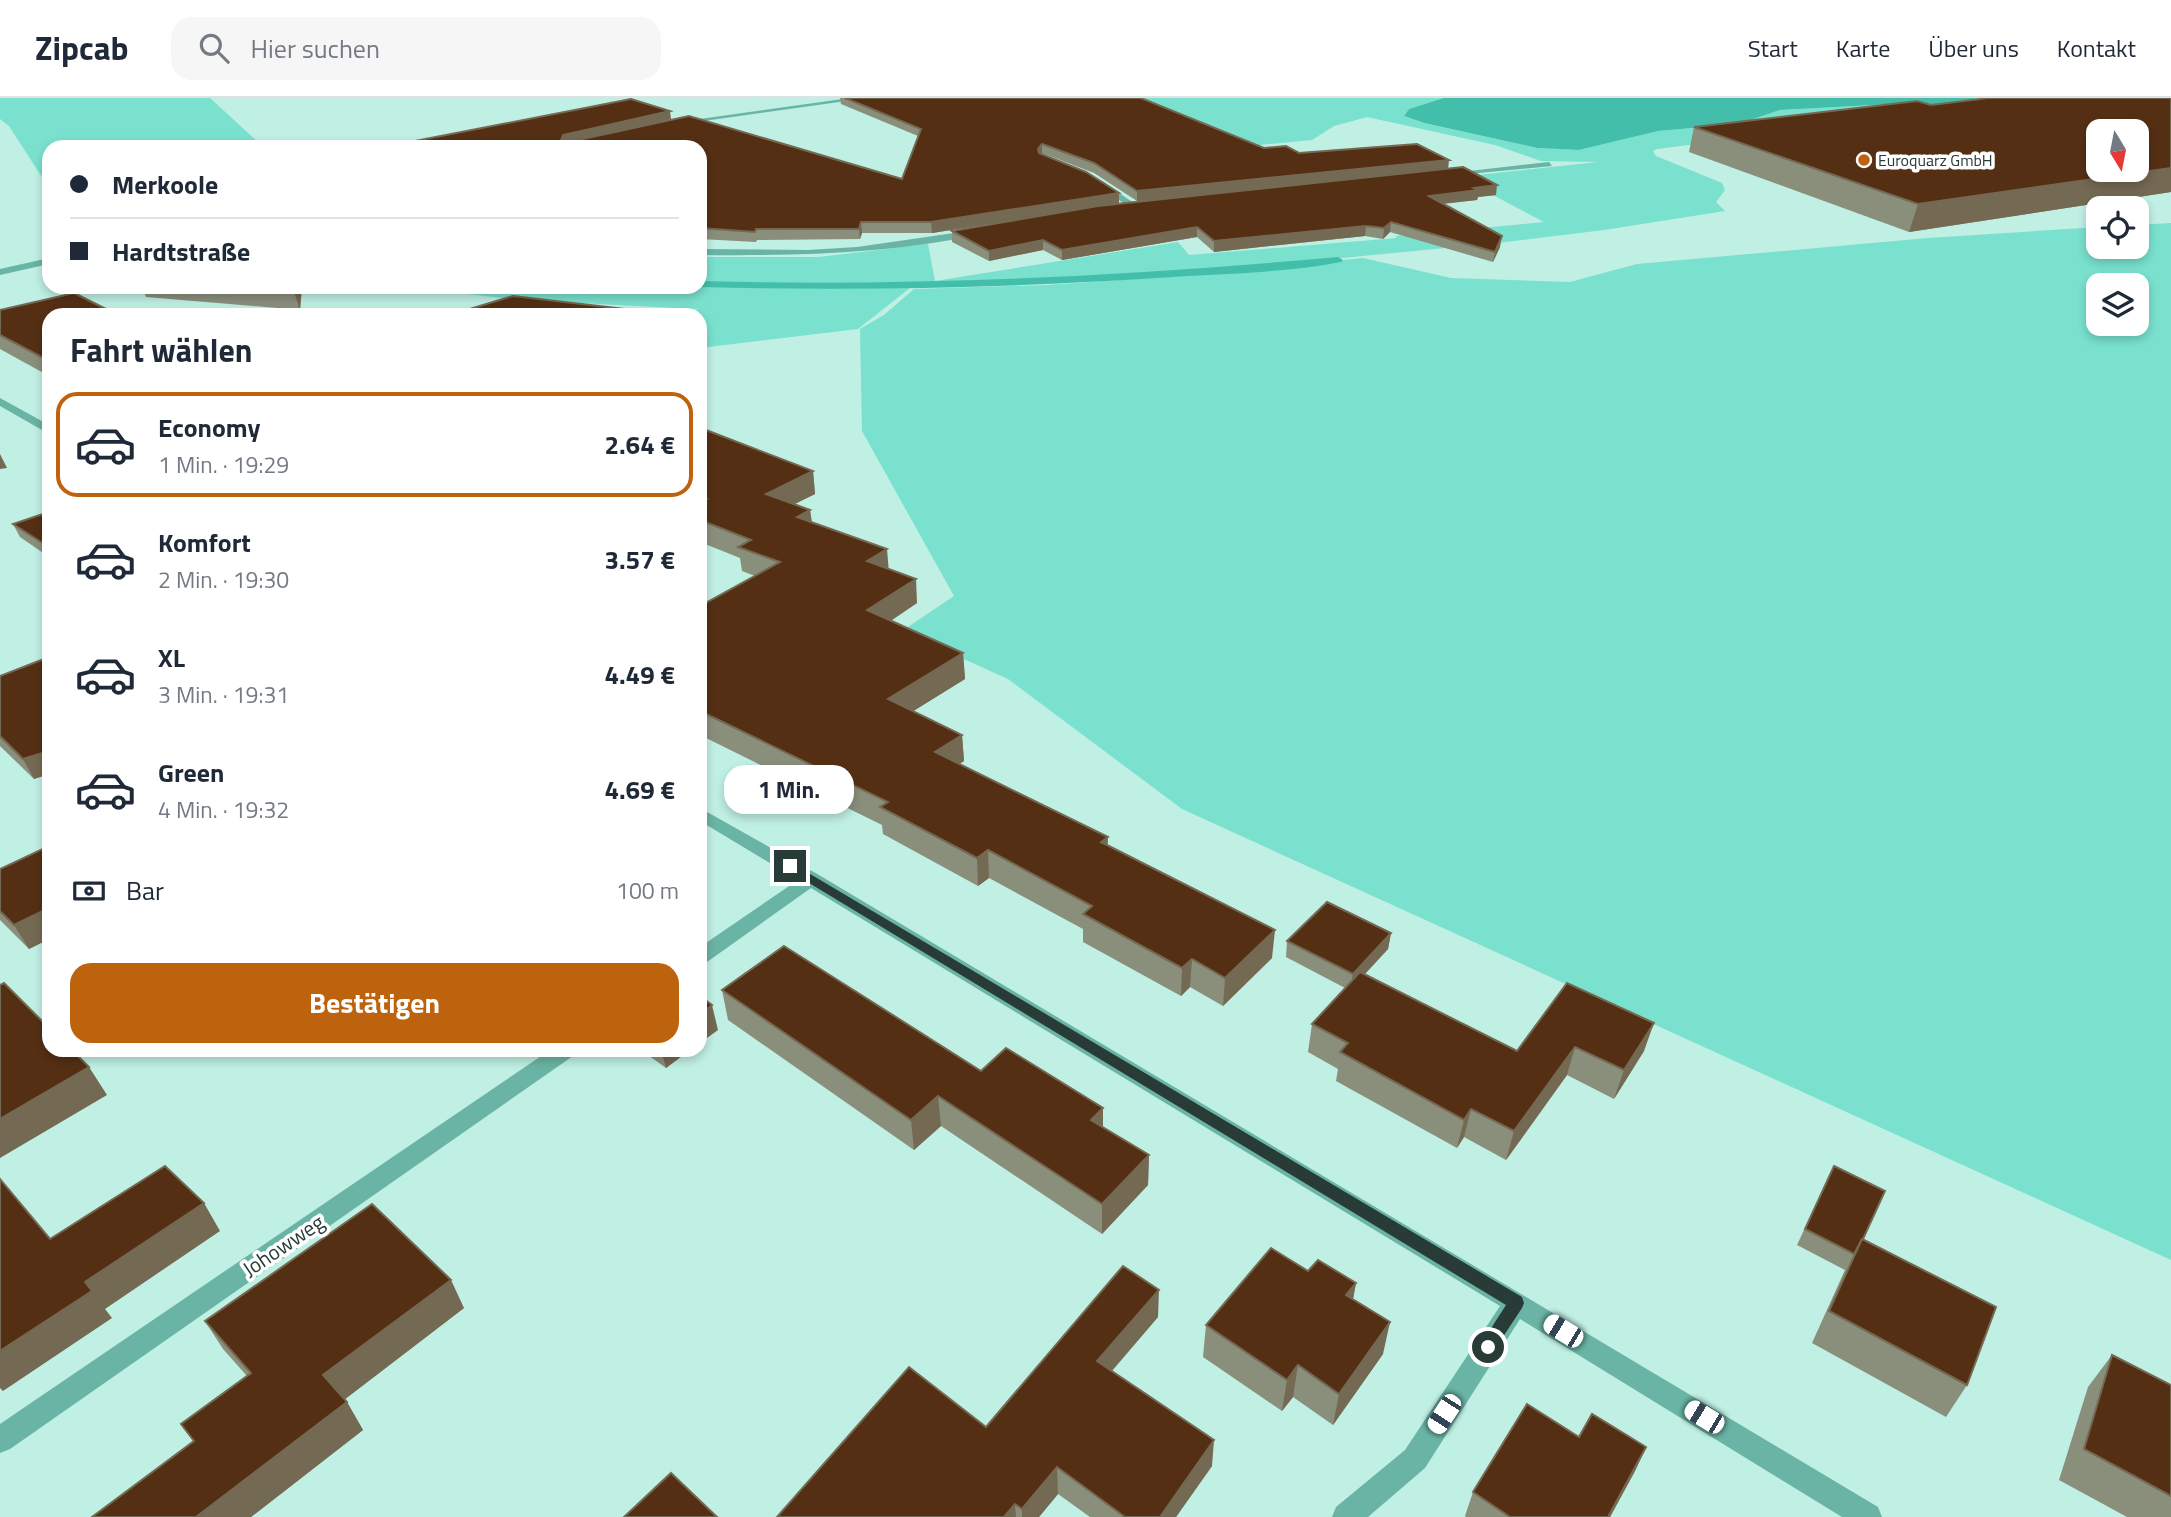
<!DOCTYPE html>
<html lang="de">
<head>
<meta charset="utf-8">
<style>
	body { margin:0; font-family:"Titillium Web",sans-serif; background:#f6f6f7; color:#1f2937; height:100vh; display:flex; flex-direction:column; font-size:26px; white-space:nowrap }
	* { box-sizing:border-box; margin:0 }
	p { font-size:23px; color:#747a83 }
	.icon { flex:none; width:38px; height:38px; fill:none; stroke:currentColor; stroke-width:2; stroke-linecap:round; stroke-linejoin:round }
	.map { position:relative; flex:1; overflow:hidden }
	.sheet { position:absolute; left:42px; top:210px; width:665px; height:749px; display:flex; flex-direction:column; background:#fff; border-radius:21px; box-shadow:0 4px 10px #0003 }
	.sheet>* { flex:none }
	.guide { position:absolute; left:42px; top:42px; width:665px; height:154px; border-radius:21px; box-shadow:0 4px 10px #0003; display:grid; align-content:center; height:154px; padding:0 28px; background:#fff }
	.needle { width:46px; rotate:170deg }
	.buttons { position:absolute; left:2086px; top:21px; display:grid; gap:14px }
	.buttons a { display:grid; place-items:center; width:63px; height:63px; border-radius:14px; background:#fff; box-shadow:0 4px 10px #0003; font-size:35px }
	.end { position:absolute; width:32px; height:32px; margin:-16px; border:9px solid #283b37; background:#fff; box-shadow:0 0 0 4px #fff }
	.from { border-radius:50% }
	.bubble { position:absolute; height:49px; border-radius:21px; background:#fff; box-shadow:0 4px 10px #0003; font-size:23px; font-weight:700; line-height:49px; text-align:center }
	.car { position:absolute; width:21px; height:42px; margin:-21px -10px; border-radius:9px; box-shadow:0 0 5px 2px #0007; background:linear-gradient(#fff 24%,#345 0 40%,#fff 0 76%,#345 0 86%,#fff 0) }
	.guide b { display:flex; align-items:center; gap:24px; height:66px; font-size:26px }
	.guide b+b { border-top:2px solid #e0e1e3 }
	.guide i { width:18px; height:18px; background:#1f2937 }
	ul { padding:0; list-style:none }
	li { display:flex; align-items:center; gap:21px; height:105px; margin:0 14px 10px; padding:0 14px; border:4px solid transparent; border-radius:21px }
	li div { flex:1 }
	li b { display:block; font-size:26px }
	li em { font-style:normal; font-weight:700 }
	li.selected { border-color:#be630d }
	li>.icon { width:63px; height:63px; stroke-width:1.5 }
	h2 { padding:0 28px; font-size:32px; line-height:84px }
	.pay { display:flex; align-items:center; gap:18px; height:77px; padding:0 28px; font-size:26px }
	.pay p { margin-inline-start:auto }
	.action { display:flex; gap:14px; margin-top:auto; padding:14px 28px }
	.action a { flex:1; height:80px; border-radius:21px; background:#be630d; color:#fff; font-size:28px; font-weight:700; line-height:80px; text-align:center }
	header { display:flex; align-items:center; gap:42px; box-sizing:border-box; height:98px; padding:0 35px; background:#fff; border-bottom:2px solid #e0e1e3 }
	header strong { font-size:33px }
	nav { display:flex; gap:38px; margin-inline-start:auto; font-size:24px }
	.search { width:490px; height:63px; background:#f6f6f7; display:flex; align-items:center; gap:18px; box-sizing:border-box; padding:0 24px; border-radius:21px; color:#747a83; font-size:26px }
	.map>svg:first-child { display:block }
	.green { fill:#79e1ce; fill-rule:evenodd }
	.water { fill:#43beaa }
	.lines { fill:none; stroke-linecap:round; stroke-linejoin:round }
	.stream { fill:#43beaa; fill-rule:evenodd }
	.minor { fill:#6ab4a5; fill-rule:evenodd }
	.wall { fill:#8a8f7c; fill-rule:evenodd }
	.shaded-wall { fill:#746952 }
	.building { fill:#542f14; stroke:#746952; stroke-width:2; fill-rule:evenodd }
	.route { fill:#283b37 }
	.poi-dot { fill:#be630d; stroke:#fff; stroke-width:2.5 }
	.labels { text-anchor:middle; dominant-baseline:central; stroke-width:7; stroke-linejoin:round; paint-order:stroke }
	.far-poi-label { font-size:16px; fill:#283b37; stroke:#fff; text-anchor:start }
	.near-street-label { font-size:21px; fill:#283b37; stroke:#fff }
</style>
</head>
<body>
<header>
<strong>Zipcab</strong>
<div class="search"><svg class="icon" aria-label="search" viewBox="0 0 24 24"><circle cx="10" cy="10" r="6"/><path d="M15 15l6 6"/></svg>Hier suchen</div>
<nav><a>Start</a><a>Karte</a><a>Über uns</a><a>Kontakt</a></nav>
</header>
<div class="map">
<svg width="2171" height="1419" viewBox="0 0 2171 1419">
	<rect width="100%" height="100%" fill="#c0efe4"/>
	<g class="green">
		<path d="M 0,0 L 210,0 L 258,44 L 269,49 L 49,49 L 49,90 L 9,28 L 0,21 Z"/>
		<path d="M 909,0 L 1442,0 L 1409,11 L 1404,18 L 1423,25 L 1537,50 L 1579,52 L 1658,33 L 1740,26 L 1780,12 L 1893,6 L 1955,8 L 1967,7 L 1975,0 L 2031,0 L 1900,20 L 1657,51 L 1653,53 L 1656,58 L 1722,85 L 1725,92 L 1716,104 L 1725,113 L 1604,132 L 1497,145 L 1187,175 L 940,188 L 700,186 L 700,159 L 819,159 L 928,146 L 935,183 L 1178,144 L 1189,157 L 1397,140 L 1395,138 L 1544,124 L 1459,79 L 1598,64 L 1541,63 L 1495,47 L 1367,19 L 1334,28 L 1312,42 L 1219,51 Z"/>
		<path d="M 2171,125 L 2171,1162 L 1182,711 L 1008,581 L 902,533 L 954,498 L 862,333 L 860,231 L 884,217 L 914,191 L 1046,187 L 1193,177 L 1363,160 L 1451,180 L 1570,184 L 1637,166 L 1928,140 L 2098,129 L 2098,149 L 2137,149 L 2137,127 ZM 2098,187 L 2137,187 L 2137,226 L 2098,226 Z"/>
		<path d="M 700,187 L 910,190 L 858,231 L 700,250 L 700,217 L 689,217 L 698,211 L 519,202 L 409,189 Z"/>
	</g>
	<path class="water" d="M 1443,0 L 1975,0 L 1966,7 L 1892,6 L 1780,12 L 1739,26 L 1658,33 L 1579,52 L 1537,50 L 1424,25 L 1404,18 L 1409,11 Z"/>
	<g class="lines">
		<path class="stream" d="M 1338,159 L 1343,162 L 1341,164 C 1285,175 1214,176 1156,180 C 1004,190 852,193 700,189 L 700,183 C 914,189 1125,178 1338,159 Z"/>
		<g class="minor">
			<path d="M 850,0 L 868,0 L 675,27 L 671,25 Z"/>
			<path d="M 1549,64 L 1552,68 L 1447,78 L 1443,76 Z"/>
			<path d="M 1096,83 L 1102,83 L 1138,108 L 1131,110 L 1096,87 Z"/>
			<path d="M 975,132 L 979,135 L 978,137 C 886,156 794,158 700,157 L 700,151 L 808,152 L 857,149 Z"/>
			<path d="M 49,160 L 49,166 L 0,177 L 0,171 Z"/>
			<path d="M 0,300 L 49,327 L 49,336 L 0,308 Z"/>
			<path d="M 700,710 L 819,777 L 1878,1409 L 1882,1419 L 1842,1419 L 1520,1221 L 1425,1370 L 1368,1419 L 1332,1419 L 1336,1409 L 1405,1352 L 1500,1208 L 811,790 L 707,864 L 700,866 L 700,849 L 798,782 L 700,723 Z"/>
			<path d="M 550,952 L 577,952 L 573,958 L 10,1351 L 0,1355 L 0,1326 Z"/>
		</g>
	</g>
	<g class="wall">
		<path d="M 840,0 L 1141,0 L 1264,50 L 1299,55 L 1448,71 L 1496,97 L 1478,99 L 1477,102 L 1444,106 L 1500,149 L 1493,164 L 1390,134 L 1383,141 L 1365,138 L 1214,154 L 1197,139 L 1062,162 L 1043,152 L 989,163 L 952,144 L 952,133 L 1052,116 L 932,135 L 862,135 L 860,141 L 757,142 L 756,144 L 700,141 L 700,49 L 416,46 L 415,43 L 671,21 L 632,31 L 902,81 L 918,38 L 841,6 ZM 1042,55 L 1094,75 L 1137,103 L 1119,105 L 1119,95 Z"/>
		<path d="M 2171,0 L 2171,94 L 1909,134 L 1689,54 L 1694,29 L 1931,7 Z"/>
		<path d="M 142,189 L 302,189 L 300,212 L 146,199 Z"/>
		<path d="M 0,212 L 49,217 L 49,278 L 0,251 Z"/>
		<path d="M 700,335 L 813,373 L 815,396 L 794,406 L 810,412 L 812,424 L 889,471 L 917,505 L 891,523 L 963,555 L 965,581 L 913,613 L 962,637 L 964,663 L 959,666 L 1108,747 L 1272,860 L 1223,908 L 1190,889 L 1181,898 L 1083,844 L 1083,831 L 989,780 L 978,788 L 883,736 L 882,727 L 700,637 L 700,508 L 755,478 L 742,473 L 740,460 L 700,444 Z"/>
		<path d="M 49,414 L 49,459 L 20,439 L 13,426 Z"/>
		<path d="M 49,559 L 49,676 L 34,681 L 0,648 L 0,578 Z"/>
		<path d="M 49,748 L 49,841 L 29,851 L 0,822 L 0,771 Z"/>
		<path d="M 1391,835 L 1388,851 L 1365,876 L 1517,953 L 1567,885 L 1644,953 L 1614,1001 L 1567,977 L 1506,1062 L 1464,1039 L 1457,1050 L 1336,983 L 1338,971 L 1308,954 L 1312,926 L 1345,890 L 1286,859 L 1287,843 Z"/>
		<path d="M 722,892 L 1103,1010 L 1103,1029 L 1149,1057 L 1148,1087 L 1102,1136 L 941,1028 L 914,1052 L 728,922 Z"/>
		<path d="M 641,952 L 690,952 L 666,970 Z"/>
		<path d="M 1834,1068 L 1863,1141 L 1967,1287 L 1946,1319 L 1812,1245 L 1845,1172 L 1797,1147 Z"/>
		<path d="M 1308,1173 L 1356,1185 L 1353,1201 L 1383,1256 L 1333,1327 L 1293,1299 L 1282,1313 L 1203,1259 L 1206,1227 Z"/>
		<path d="M 464,1210 L 345,1301 L 363,1332 L 251,1419 L 92,1419 L 193,1343 L 181,1326 L 247,1278 L 223,1251 L 205,1223 Z"/>
		<path d="M 1158,1219 L 1112,1273 L 1212,1368 L 1176,1419 L 1090,1419 L 1058,1396 L 1039,1419 L 777,1419 L 986,1329 Z"/>
		<path d="M 2112,1257 L 2171,1287 L 2171,1419 L 2127,1419 L 2059,1382 L 2088,1289 Z"/>
		<path d="M 1579,1339 L 1646,1349 L 1635,1373 L 1610,1419 L 1466,1419 L 1465,1418 L 1473,1394 Z"/>
	</g>
	<g class="shaded-wall">
		<path d="M 670,13 L 671,21 L 564,46 L 561,42 L 563,37 Z"/>
		<path d="M 1042,46 L 1042,55 L 1038,60 L 1038,51 Z"/>
		<path d="M 1449,62 L 1448,72 L 1137,103 L 1137,93 Z"/>
		<path d="M 2171,70 L 2171,94 L 1909,134 L 1918,106 Z"/>
		<path d="M 1497,87 L 1496,97 L 1478,99 L 1477,102 L 1428,107 L 1429,98 L 1474,90 Z"/>
		<path d="M 1119,95 L 1119,105 L 932,135 L 931,124 Z"/>
		<path d="M 861,124 L 862,135 L 860,141 L 859,131 Z"/>
		<path d="M 1391,124 L 1390,134 L 1383,141 L 1384,130 Z"/>
		<path d="M 1366,128 L 1365,138 L 1214,154 L 1214,143 Z"/>
		<path d="M 1197,129 L 1197,139 L 1062,162 L 1062,152 Z"/>
		<path d="M 1502,138 L 1500,149 L 1493,164 L 1495,154 Z"/>
		<path d="M 1043,142 L 1043,152 L 989,163 L 989,153 Z"/>
		<path d="M 294,189 L 302,189 L 300,212 L 294,194 Z"/>
		<path d="M 624,211 L 625,217 L 614,217 Z"/>
		<path d="M 0,356 L 7,370 L 0,371 Z"/>
		<path d="M 813,373 L 815,396 L 769,419 L 766,396 Z"/>
		<path d="M 810,412 L 813,435 L 797,419 Z"/>
		<path d="M 887,451 L 889,475 L 867,463 Z"/>
		<path d="M 916,481 L 917,505 L 870,536 L 867,512 Z"/>
		<path d="M 963,555 L 965,581 L 891,627 L 888,601 Z"/>
		<path d="M 962,637 L 964,663 L 937,681 L 935,654 Z"/>
		<path d="M 49,653 L 49,676 L 34,681 L 23,661 Z"/>
		<path d="M 1108,739 L 1107,766 L 1101,744 Z"/>
		<path d="M 988,752 L 989,780 L 978,788 L 977,760 Z"/>
		<path d="M 49,810 L 49,841 L 29,851 L 14,827 Z"/>
		<path d="M 1275,832 L 1272,860 L 1223,908 L 1225,880 Z"/>
		<path d="M 1391,835 L 1388,851 L 1350,892 L 1353,876 Z"/>
		<path d="M 1192,861 L 1190,889 L 1181,898 L 1182,870 Z"/>
		<path d="M 712,907 L 718,932 L 700,945 L 700,916 Z"/>
		<path d="M 1654,925 L 1644,953 L 1614,1001 L 1624,972 Z"/>
		<path d="M 1575,949 L 1567,977 L 1506,1062 L 1514,1033 Z"/>
		<path d="M 661,952 L 690,952 L 666,970 Z"/>
		<path d="M 89,969 L 107,997 L 0,1060 L 0,1021 Z"/>
		<path d="M 938,998 L 941,1028 L 914,1052 L 911,1022 Z"/>
		<path d="M 1103,1010 L 1103,1040 L 1091,1022 Z"/>
		<path d="M 1471,1011 L 1464,1039 L 1457,1050 L 1464,1022 Z"/>
		<path d="M 1149,1057 L 1148,1087 L 1102,1136 L 1102,1106 Z"/>
		<path d="M 204,1105 L 220,1133 L 105,1211 L 112,1220 L 3,1293 L 0,1290 L 0,1253 L 85,1184 Z"/>
		<path d="M 451,1182 L 464,1210 L 340,1305 L 323,1277 Z"/>
		<path d="M 1356,1185 L 1350,1217 L 1346,1197 Z"/>
		<path d="M 1159,1192 L 1158,1219 L 1097,1290 L 1097,1263 Z"/>
		<path d="M 1390,1224 L 1383,1256 L 1333,1327 L 1339,1296 Z"/>
		<path d="M 1298,1267 L 1293,1299 L 1282,1313 L 1287,1282 Z"/>
		<path d="M 347,1304 L 363,1332 L 251,1419 L 196,1419 Z"/>
		<path d="M 1214,1342 L 1212,1368 L 1176,1419 L 1160,1419 Z"/>
		<path d="M 1646,1349 L 1635,1373 L 1610,1419 L 1608,1419 Z"/>
		<path d="M 1057,1369 L 1058,1396 L 1039,1419 L 1022,1419 L 1022,1411 Z"/>
		<path d="M 1015,1406 L 1016,1419 L 1004,1419 Z"/>
	</g>
	<g class="building">
		<path d="M 845,0 L 1141,0 L 1264,50 L 1286,48 L 1299,55 L 1417,46 L 1449,62 L 1137,93 L 1094,65 L 1042,46 L 1038,51 L 1039,55 L 1086,74 L 1119,95 L 931,124 L 861,124 L 859,131 L 756,131 L 755,134 L 700,130 L 700,49 L 401,49 L 421,45 L 415,43 L 631,1 L 670,13 L 563,37 L 561,42 L 578,42 L 689,18 L 902,81 L 921,31 Z"/>
		<path d="M 1988,0 L 2171,0 L 2171,70 L 1918,106 L 1694,29 L 1917,3 L 1931,7 ZM 2098,33 L 2137,33 L 2137,72 L 2098,72 Z"/>
		<path d="M 1463,69 L 1497,87 L 1474,90 L 1479,92 L 1429,98 L 1502,138 L 1495,154 L 1391,124 L 1384,130 L 1366,128 L 1214,143 L 1197,129 L 1062,152 L 1043,142 L 989,153 L 952,133 L 1098,108 Z"/>
		<path d="M 235,189 L 294,189 L 294,194 Z"/>
		<path d="M 74,195 L 118,217 L 49,217 L 49,263 L 0,237 L 0,212 Z"/>
		<path d="M 513,198 L 624,211 L 614,217 L 450,217 Z"/>
		<path d="M 706,332 L 813,373 L 766,396 L 810,412 L 797,419 L 887,451 L 867,463 L 916,481 L 867,512 L 963,555 L 888,601 L 962,637 L 935,654 L 1108,739 L 1101,744 L 1275,832 L 1225,880 L 1192,861 L 1182,870 L 1083,816 L 1092,808 L 988,752 L 977,760 L 880,709 L 888,704 L 700,613 L 700,608 L 702,608 L 700,607 L 700,508 L 780,464 L 738,449 L 751,442 L 700,422 L 700,405 L 707,401 L 700,398 L 700,335 Z"/>
		<path d="M 49,414 L 49,449 L 13,426 Z"/>
		<path d="M 49,559 L 49,653 L 23,661 L 0,638 L 0,578 Z"/>
		<path d="M 49,748 L 49,810 L 14,827 L 0,813 L 0,771 Z"/>
		<path d="M 1327,804 L 1391,835 L 1353,876 L 1287,843 Z"/>
		<path d="M 784,848 L 981,973 L 1006,950 L 1103,1010 L 1091,1022 L 1149,1057 L 1102,1106 L 938,998 L 911,1022 L 722,892 Z"/>
		<path d="M 1360,874 L 1517,953 L 1567,885 L 1654,925 L 1624,972 L 1575,949 L 1514,1033 L 1471,1011 L 1464,1022 L 1340,954 L 1348,945 L 1312,926 Z"/>
		<path d="M 4,885 L 49,930 L 49,952 L 72,952 L 89,969 L 0,1021 L 0,887 Z"/>
		<path d="M 700,898 L 712,907 L 700,916 Z"/>
		<path d="M 165,1068 L 204,1105 L 85,1184 L 92,1193 L 0,1253 L 0,1081 L 50,1141 Z"/>
		<path d="M 1834,1068 L 1885,1093 L 1863,1141 L 1862,1141 L 1854,1156 L 1805,1131 Z"/>
		<path d="M 372,1106 L 451,1182 L 323,1277 L 347,1304 L 196,1419 L 92,1419 L 194,1343 L 181,1326 L 251,1275 L 205,1223 Z"/>
		<path d="M 1862,1141 L 1996,1209 L 1967,1287 L 1829,1213 Z"/>
		<path d="M 1271,1150 L 1308,1173 L 1318,1162 L 1356,1185 L 1346,1197 L 1390,1224 L 1339,1296 L 1298,1267 L 1287,1282 L 1206,1227 Z"/>
		<path d="M 1123,1168 L 1159,1192 L 1097,1263 L 1214,1342 L 1160,1419 L 1125,1419 L 1057,1369 L 1022,1411 L 1015,1406 L 1004,1419 L 777,1419 L 909,1269 L 986,1329 Z"/>
		<path d="M 2112,1257 L 2171,1287 L 2171,1398 L 2084,1351 Z"/>
		<path d="M 1527,1306 L 1579,1339 L 1592,1316 L 1646,1349 L 1608,1419 L 1510,1419 L 1473,1394 Z"/>
		<path d="M 671,1375 L 717,1419 L 624,1419 Z"/>
	</g>
	<path class="route" d="M 790,764 L 1522,1199 L 1524,1205 L 1522,1210 L 1493,1254 L 1488,1257 L 1482,1254 L 1479,1249 L 1506,1207 L 786,771 L 786,765 Z"/>
	<circle class="poi-dot" cx="1864" cy="62" r="7"/>
	<g class="labels">
		<g class="far-poi-label">
			<text x="1878" y="62">Euroquarz GmbH</text>
		</g>
		<g class="near-street-label">
			<text transform="translate(283 1147) rotate(-34)">Johowweg</text>
		</g>
	</g>
</svg>
<div class="buttons">
<a><svg class="needle" viewBox="-14 -14 28 28"><path d="M0-13l5 13h-10z" fill="#e53935"/><path d="M0 13l5-13h-10z" fill="#747a83"/></svg></a>
<a><svg class="icon" aria-label="locate" viewBox="0 0 24 24"><circle cx="12" cy="12" r="6"/><path d="M12 2v4M12 18v4M2 12h4M18 12h4"/></svg></a>
<a><svg class="icon" aria-label="layers" viewBox="0 0 24 24"><path d="M12 4l9 5-9 5-9-5zM3 14l9 5 9-5"/></svg></a>
</div>
<i class="end from" style="left:1488px;top:1249px"></i>
<i class="end" style="left:790px;top:768px"></i>
<div class="bubble" style="left:724px;top:667px;width:130px">1 Min.</div>
<i class="car" style="left:1563px;top:1233px;rotate:301deg"></i>
<i class="car" style="left:1444px;top:1316px;rotate:213deg"></i>
<i class="car" style="left:1704px;top:1319px;rotate:301deg"></i>
<div class="guide">
<b><i class="from"></i>Merkoole</b>
<b><i></i>Hardtstraße</b>
</div>
<section class="sheet">
<h2>Fahrt wählen</h2>
<ul>
<li class="selected"><svg class="icon" aria-label="car" viewBox="0 0 24 24"><path d="M5 17H2v-5l4-1 3-4h7l3 4 3 1v5h-3M9 17h6M6 11h13"/><circle cx="7" cy="17" r="2"/><circle cx="17" cy="17" r="2"/></svg><div><b>Economy</b><p>1 Min. · 19:29</p></div><em>2.64 €</em></li>
<li><svg class="icon" aria-label="car" viewBox="0 0 24 24"><path d="M5 17H2v-5l4-1 3-4h7l3 4 3 1v5h-3M9 17h6M6 11h13"/><circle cx="7" cy="17" r="2"/><circle cx="17" cy="17" r="2"/></svg><div><b>Komfort</b><p>2 Min. · 19:30</p></div><em>3.57 €</em></li>
<li><svg class="icon" aria-label="car" viewBox="0 0 24 24"><path d="M5 17H2v-5l4-1 3-4h7l3 4 3 1v5h-3M9 17h6M6 11h13"/><circle cx="7" cy="17" r="2"/><circle cx="17" cy="17" r="2"/></svg><div><b>XL</b><p>3 Min. · 19:31</p></div><em>4.49 €</em></li>
<li><svg class="icon" aria-label="car" viewBox="0 0 24 24"><path d="M5 17H2v-5l4-1 3-4h7l3 4 3 1v5h-3M9 17h6M6 11h13"/><circle cx="7" cy="17" r="2"/><circle cx="17" cy="17" r="2"/></svg><div><b>Green</b><p>4 Min. · 19:32</p></div><em>4.69 €</em></li>
</ul>
<div class="pay"><svg class="icon" aria-label="cash" viewBox="0 0 24 24"><path d="M3 7h18v10H3z"/><circle cx="12" cy="12" r="2"/></svg>Bar<p>100 m</p></div>
<div class="action"><a>Bestätigen</a></div>
</section>
</div>
</body>
</html>
